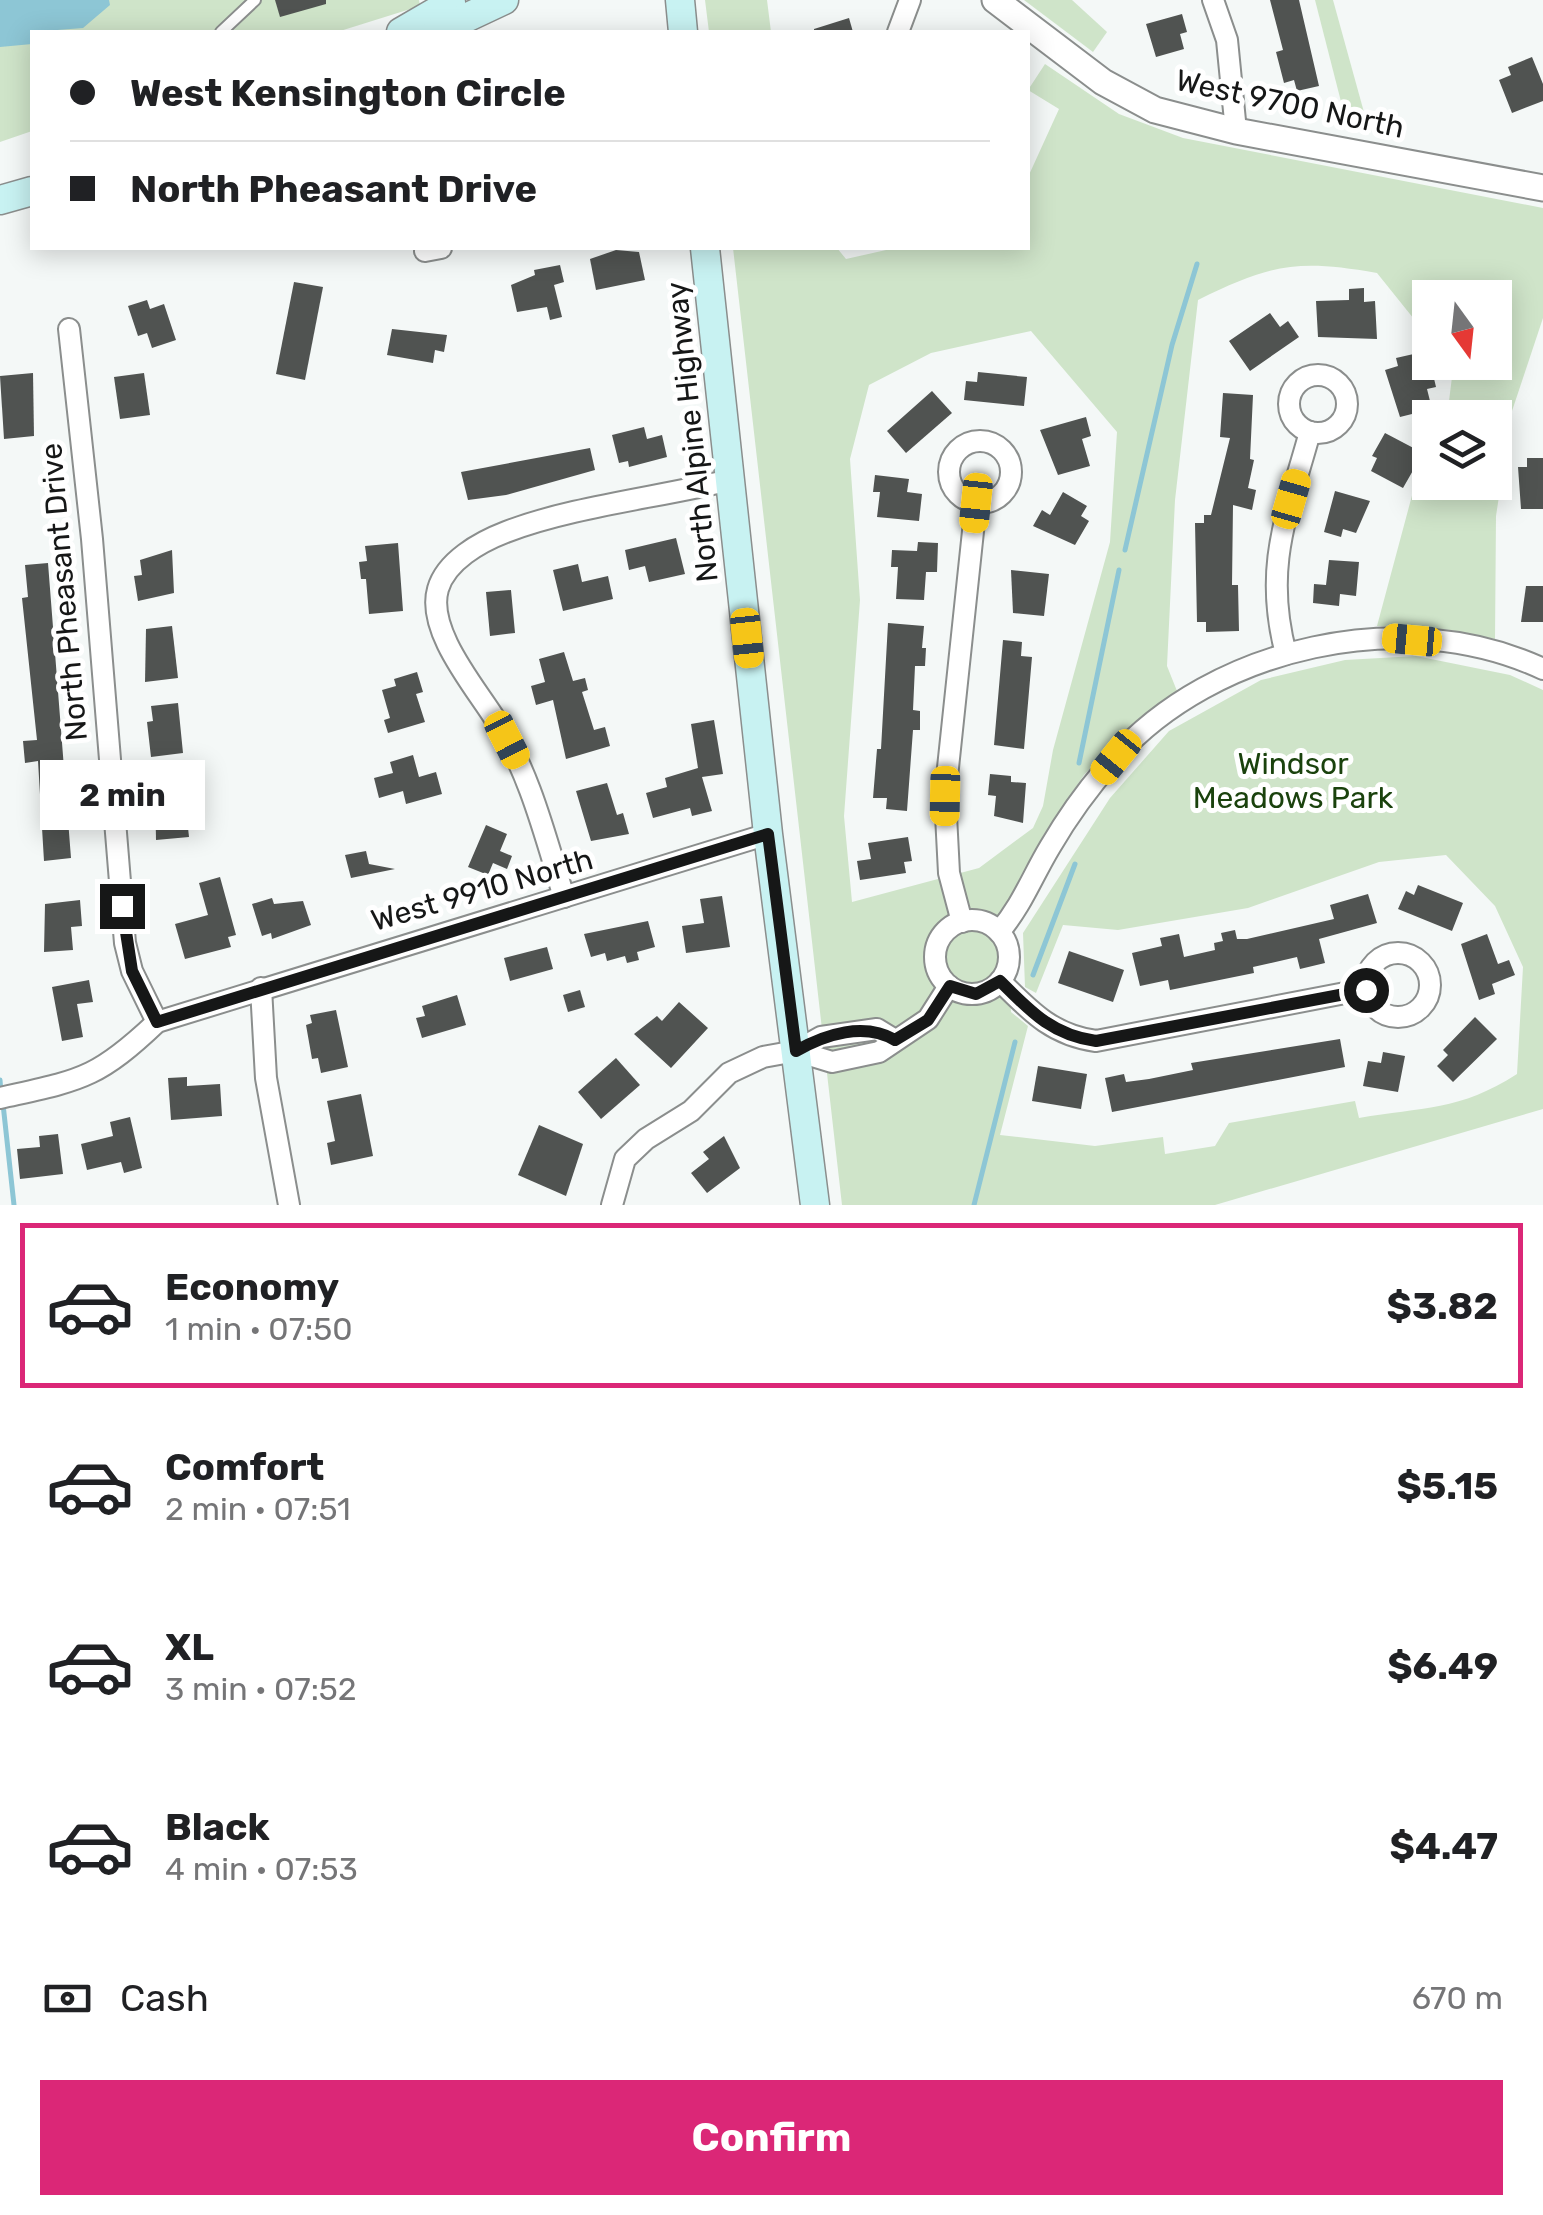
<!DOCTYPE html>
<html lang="en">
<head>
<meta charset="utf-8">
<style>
	body { margin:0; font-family:Rubik,sans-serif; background:#f6f6f6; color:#202124; height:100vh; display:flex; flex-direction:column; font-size:38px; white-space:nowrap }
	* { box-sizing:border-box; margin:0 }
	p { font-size:32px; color:#757577 }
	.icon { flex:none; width:55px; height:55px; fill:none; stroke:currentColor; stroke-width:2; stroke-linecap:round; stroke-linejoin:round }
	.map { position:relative; height:1205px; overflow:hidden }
	.sheet { display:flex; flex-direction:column; background:#fff; flex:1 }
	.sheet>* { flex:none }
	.guide { position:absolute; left:30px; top:30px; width:1000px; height:220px; border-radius:0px; box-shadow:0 5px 25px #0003; display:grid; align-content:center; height:220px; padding:0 40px; background:#fff }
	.needle { width:65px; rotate:165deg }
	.fabs { position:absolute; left:1412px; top:280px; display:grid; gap:20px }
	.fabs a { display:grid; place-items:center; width:100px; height:100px; border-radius:0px; background:#fff; box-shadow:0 5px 25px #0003; font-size:50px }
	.end { position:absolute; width:45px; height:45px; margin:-22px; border:12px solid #161717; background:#fff; box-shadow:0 0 0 5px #fff }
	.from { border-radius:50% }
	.bubble { position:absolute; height:70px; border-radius:0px; background:#fff; box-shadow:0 5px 25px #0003; font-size:32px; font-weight:700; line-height:70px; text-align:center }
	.car { position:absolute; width:30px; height:60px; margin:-30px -15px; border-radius:12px; box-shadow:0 0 8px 2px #0007; background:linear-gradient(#f5c518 24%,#345 0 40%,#f5c518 0 76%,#345 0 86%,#f5c518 0) }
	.guide b { display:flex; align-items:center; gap:35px; height:95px; font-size:38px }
	.guide b+b { border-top:2px solid #e0e0e0 }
	.guide i { width:25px; height:25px; background:#202124 }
	ul { padding:18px 0 0; list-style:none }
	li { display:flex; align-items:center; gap:30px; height:165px; margin:0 20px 15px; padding:0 20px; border:5px solid transparent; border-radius:0px }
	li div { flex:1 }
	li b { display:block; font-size:38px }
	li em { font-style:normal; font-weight:700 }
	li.current { border-color:#db2777 }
	li>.icon { width:90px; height:90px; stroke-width:1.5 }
	.pay { display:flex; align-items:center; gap:25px; height:110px; padding:0 40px; font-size:38px }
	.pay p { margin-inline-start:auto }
	.cta { display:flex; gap:20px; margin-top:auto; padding:20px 40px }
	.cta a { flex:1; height:115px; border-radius:0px; background:#db2777; color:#fff; font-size:40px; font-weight:700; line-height:115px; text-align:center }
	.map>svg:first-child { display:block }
	.green { fill:#cfe4c9; fill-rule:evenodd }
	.water { fill:#8dc6d5 }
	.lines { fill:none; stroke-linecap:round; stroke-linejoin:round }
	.stream { stroke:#8dc6d5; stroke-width:5 }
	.building { fill:#505351 }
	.service-casing { stroke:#8b8e8d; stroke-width:14 }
	.minor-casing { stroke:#8b8e8d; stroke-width:24 }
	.tertiary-casing { stroke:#8b8e8d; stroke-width:29 }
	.secondary-casing { stroke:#8b8e8d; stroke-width:31 }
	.service { stroke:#fff; stroke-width:10 }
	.minor { stroke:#fff; stroke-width:20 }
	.tertiary { stroke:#fff; stroke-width:25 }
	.secondary { stroke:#c8f2f2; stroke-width:28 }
	.route { stroke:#161717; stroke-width:12 }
	.labels { text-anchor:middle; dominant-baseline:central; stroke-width:10; stroke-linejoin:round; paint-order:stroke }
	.street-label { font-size:30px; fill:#161717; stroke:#fff }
	.park-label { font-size:30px; fill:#1a420d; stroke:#fff }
</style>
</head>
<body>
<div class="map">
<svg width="1543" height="1205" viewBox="0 0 1543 1205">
	<rect width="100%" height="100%" fill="#f4f8f7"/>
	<g class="green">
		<path d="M 0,0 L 419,0 L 420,6 L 337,32 L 32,32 L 32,131 L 0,142 Z"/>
		<path d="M 705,0 L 767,0 L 771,32 L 709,32 Z"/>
		<path d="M 1024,0 L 1072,0 L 1107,32 L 1093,52 Z"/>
		<path d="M 1315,0 L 1333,0 L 1370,134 L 1348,129 Z"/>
		<path d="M 1045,64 L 1119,114 L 1183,138 L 1543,208 L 1543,318 L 1512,411 L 1496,516 L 1495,639 L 1450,630 L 1377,626 L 1414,488 L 1430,462 L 1430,482 L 1495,482 L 1495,418 L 1447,417 L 1453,369 L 1448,363 L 1495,362 L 1495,298 L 1430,298 L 1430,339 L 1377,273 C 1297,259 1271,264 1198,300 L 1175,500 L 1167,666 L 1177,691 L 1128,729 L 1084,775 L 1044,834 L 1006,908 L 1011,1012 L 1028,1026 L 1000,1135 L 1095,1146 L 1163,1137 L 1165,1154 L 1215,1146 L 1229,1123 L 1355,1101 L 1359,1118 C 1422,1107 1460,1111 1517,1074 L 1523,967 L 1495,906 L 1446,855 L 1379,862 L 1248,908 L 1118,930 L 1063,925 L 1036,993 L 1025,987 L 1023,933 L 1110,798 L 1169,731 L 1261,680 L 1345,660 L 1416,656 L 1510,675 L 1543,690 L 1543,1109 L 1215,1205 L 842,1205 L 733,248 L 837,248 L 846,259 L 895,248 L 1028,248 L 1028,177 L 1059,109 L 1028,90 ZM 1031,331 L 1117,432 L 1110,542 L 1053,750 L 1043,806 L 1033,828 L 979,868 L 852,902 L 844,816 L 860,600 L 850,459 L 869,385 L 931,353 Z"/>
	</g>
	<path class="water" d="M 0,0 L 109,0 L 110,5 L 83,28 L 32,32 L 32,44 L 0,47 Z"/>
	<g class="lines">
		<g class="stream">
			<path d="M 1125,550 L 1172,345 L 1197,264"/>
			<path d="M 1079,763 L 1119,570"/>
			<path d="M 1033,975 L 1075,864"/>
			<path d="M 0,1080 L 1,1093"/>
			<path d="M 3,1104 L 14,1205"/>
			<path d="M 974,1205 L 1015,1042"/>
		</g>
	</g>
	<g class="building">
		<path d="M 275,0 L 326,0 L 326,4 L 280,17 Z"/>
		<path d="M 1270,0 L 1299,0 L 1319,86 L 1297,91 L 1294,80 L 1284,83 L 1276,52 L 1283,50 Z"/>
		<path d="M 1182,14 L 1187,32 L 1180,34 L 1184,49 L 1156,57 L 1146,24 Z"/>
		<path d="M 849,18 L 853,32 L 814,32 L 814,29 Z"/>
		<path d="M 1532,57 L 1543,84 L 1543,101 L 1512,113 L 1499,80 L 1511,75 L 1508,67 Z"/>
		<path d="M 616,250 L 639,252 L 645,280 L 596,290 L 590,259 Z"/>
		<path d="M 560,265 L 564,282 L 554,285 L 562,317 L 550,320 L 547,307 L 517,312 L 511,285 L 535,275 L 534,270 Z"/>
		<path d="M 294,282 L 323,287 L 305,380 L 276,374 Z"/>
		<path d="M 1364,288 L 1364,302 L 1375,301 L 1377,339 L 1318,337 L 1316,301 L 1349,300 L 1349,289 Z"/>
		<path d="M 147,300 L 150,309 L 164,304 L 176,340 L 152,348 L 147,333 L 138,336 L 128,306 Z"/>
		<path d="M 1270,313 L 1280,327 L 1288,321 L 1299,337 L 1250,371 L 1229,341 Z"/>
		<path d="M 392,329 L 447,335 L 444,352 L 435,350 L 433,363 L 387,355 Z"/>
		<path d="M 1418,353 L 1423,372 L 1432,370 L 1436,387 L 1427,389 L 1432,409 L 1400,417 L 1385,370 L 1398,366 L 1396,358 Z"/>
		<path d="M 978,372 L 1027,377 L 1024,406 L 964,400 L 966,381 L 977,382 Z"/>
		<path d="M 33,373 L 34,436 L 4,439 L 0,376 Z"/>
		<path d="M 144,373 L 150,415 L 120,419 L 114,377 Z"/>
		<path d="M 932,391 L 952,413 L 906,453 L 887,431 Z"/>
		<path d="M 1223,393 L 1253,395 L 1250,459 L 1254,460 L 1248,488 L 1256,490 L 1252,510 L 1233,505 L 1232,585 L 1238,585 L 1239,631 L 1206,632 L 1206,622 L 1197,622 L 1195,523 L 1204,523 L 1204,515 L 1211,515 L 1230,438 L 1220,437 Z"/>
		<path d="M 1086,417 L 1091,436 L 1082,439 L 1090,466 L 1058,475 L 1040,430 Z"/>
		<path d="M 644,427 L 647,439 L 662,435 L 667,457 L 629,467 L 628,461 L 619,463 L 612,435 Z"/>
		<path d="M 1385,433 L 1423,453 L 1403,488 L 1371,471 L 1377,458 L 1372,456 Z"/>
		<path d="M 590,448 L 595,470 L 506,495 L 468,500 L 461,472 Z"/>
		<path d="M 1527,458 L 1543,458 L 1543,509 L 1521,509 L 1518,467 L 1527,467 Z"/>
		<path d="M 875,475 L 909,479 L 907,492 L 922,494 L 919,521 L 877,517 L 880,492 L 873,492 Z"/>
		<path d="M 1335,491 L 1370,501 L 1356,533 L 1343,529 L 1341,537 L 1324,532 Z"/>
		<path d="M 1063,492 L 1087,506 L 1081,516 L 1089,521 L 1075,545 L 1033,526 L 1042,510 L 1050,515 Z"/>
		<path d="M 676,538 L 685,574 L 649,582 L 645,566 L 629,570 L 625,550 Z"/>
		<path d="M 918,542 L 938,543 L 937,572 L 926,572 L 924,600 L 896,599 L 898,567 L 891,567 L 892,550 L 917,551 Z"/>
		<path d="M 398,543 L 403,611 L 369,614 L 366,579 L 361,579 L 359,562 L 367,561 L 365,546 Z"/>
		<path d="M 172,550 L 174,593 L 138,601 L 134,576 L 142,575 L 140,560 Z"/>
		<path d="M 1329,560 L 1359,562 L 1356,596 L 1340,594 L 1339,606 L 1313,603 L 1314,584 L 1326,585 Z"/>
		<path d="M 48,563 L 71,858 L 44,861 L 38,761 L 25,763 L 23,741 L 37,740 L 22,598 L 28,597 L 25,565 Z"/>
		<path d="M 578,564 L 582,582 L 608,576 L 613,599 L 563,611 L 553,570 Z"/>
		<path d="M 1011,570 L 1049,574 L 1044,616 L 1013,613 Z"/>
		<path d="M 1526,586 L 1543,586 L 1543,622 L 1521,622 Z"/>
		<path d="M 511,590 L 515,633 L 490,636 L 486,592 Z"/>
		<path d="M 888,623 L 924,626 L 922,648 L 926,648 L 925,666 L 915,666 L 913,710 L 920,711 L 920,730 L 913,730 L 907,811 L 886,809 L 887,798 L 873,798 L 877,749 L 881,749 Z"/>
		<path d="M 172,626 L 178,678 L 145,682 L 146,629 Z"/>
		<path d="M 1003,640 L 1022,642 L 1021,656 L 1032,657 L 1024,749 L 994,745 Z"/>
		<path d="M 564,652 L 573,681 L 585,678 L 588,690 L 582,692 L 594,730 L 605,727 L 610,746 L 566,759 L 553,700 L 536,705 L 531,686 L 545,682 L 539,659 Z"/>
		<path d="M 417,672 L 423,692 L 416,694 L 425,722 L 388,733 L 384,720 L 390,718 L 382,690 L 396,686 L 394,679 Z"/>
		<path d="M 178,703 L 183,753 L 151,757 L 147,722 L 153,721 L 151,706 Z"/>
		<path d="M 714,720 L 723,774 L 702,777 L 712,811 L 692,816 L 690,808 L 653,818 L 646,793 L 667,787 L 665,778 L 698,768 L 691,724 Z"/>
		<path d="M 413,755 L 419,777 L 436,772 L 442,794 L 406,804 L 403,791 L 379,798 L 374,778 L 393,773 L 390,762 Z"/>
		<path d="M 990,774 L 1011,776 L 1011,782 L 1026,783 L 1023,823 L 994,816 L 996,796 L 988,795 Z"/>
		<path d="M 183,782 L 189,837 L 156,840 L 155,785 Z"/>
		<path d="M 607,783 L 617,815 L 623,813 L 629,834 L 591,841 L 576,791 Z"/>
		<path d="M 486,825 L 507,834 L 500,851 L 512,856 L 507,869 L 493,863 L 488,875 L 468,867 Z"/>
		<path d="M 908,837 L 912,861 L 904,862 L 906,873 L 860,880 L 857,861 L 871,859 L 868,843 Z"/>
		<path d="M 366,851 L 369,864 L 395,869 L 351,878 L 345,855 Z"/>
		<path d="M 220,877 L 236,935 L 228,937 L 231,947 L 185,959 L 175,924 L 208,915 L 199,883 Z"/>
		<path d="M 1418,885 L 1463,903 L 1452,931 L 1398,909 L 1406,891 L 1414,895 Z"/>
		<path d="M 1368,894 L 1377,923 L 1319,939 L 1325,963 L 1300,969 L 1297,957 L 1253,967 L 1254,973 L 1170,990 L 1168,980 L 1140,986 L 1132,953 L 1162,946 L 1160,938 L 1179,934 L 1184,957 L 1215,950 L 1214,943 L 1223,941 L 1221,933 L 1235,930 L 1237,939 L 1247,939 L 1334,919 L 1330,905 Z"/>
		<path d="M 722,896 L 730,947 L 686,953 L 682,926 L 704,923 L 700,899 Z"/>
		<path d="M 272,898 L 274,904 L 303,901 L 311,925 L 272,939 L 271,933 L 262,936 L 252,904 Z"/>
		<path d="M 80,900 L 82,926 L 71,927 L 73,950 L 44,952 L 45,904 Z"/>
		<path d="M 648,921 L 655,947 L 637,952 L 639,960 L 627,963 L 625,956 L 607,961 L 605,953 L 591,957 L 584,934 Z"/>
		<path d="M 1487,934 L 1498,964 L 1509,960 L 1515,975 L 1492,984 L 1495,994 L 1479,1000 L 1461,944 Z"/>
		<path d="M 547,947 L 553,969 L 510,981 L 504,958 Z"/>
		<path d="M 1069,951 L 1124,970 L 1113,1002 L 1058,983 Z"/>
		<path d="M 89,980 L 93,1002 L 77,1004 L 83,1037 L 62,1041 L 52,987 Z"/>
		<path d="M 580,990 L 585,1007 L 568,1012 L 563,995 Z"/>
		<path d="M 457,995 L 466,1025 L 422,1038 L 416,1018 L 425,1016 L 422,1006 Z"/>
		<path d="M 679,1002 L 708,1028 L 671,1068 L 634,1034 L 657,1016 L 662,1021 Z"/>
		<path d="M 336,1010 L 348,1067 L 321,1073 L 318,1058 L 312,1059 L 306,1025 L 312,1023 L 310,1015 Z"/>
		<path d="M 1475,1017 L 1497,1039 L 1453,1082 L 1437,1066 L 1448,1055 L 1443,1050 Z"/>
		<path d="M 1340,1039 L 1345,1067 L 1112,1112 L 1105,1078 L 1124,1074 L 1126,1082 L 1149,1079 L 1193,1070 L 1191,1063 Z"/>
		<path d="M 1383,1052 L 1405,1056 L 1398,1092 L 1363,1086 L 1368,1061 L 1381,1063 Z"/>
		<path d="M 616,1058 L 640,1085 L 601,1119 L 578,1092 Z"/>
		<path d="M 1038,1066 L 1087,1074 L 1081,1109 L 1032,1101 Z"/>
		<path d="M 187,1077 L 187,1086 L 220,1084 L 222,1116 L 171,1120 L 168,1078 Z"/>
		<path d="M 361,1094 L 373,1156 L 331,1165 L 327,1143 L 335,1141 L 327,1101 Z"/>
		<path d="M 130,1117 L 142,1168 L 124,1173 L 121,1162 L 87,1170 L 81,1144 L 113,1136 L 110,1122 Z"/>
		<path d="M 539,1125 L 583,1144 L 566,1196 L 518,1175 Z"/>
		<path d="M 58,1134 L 63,1174 L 20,1179 L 17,1149 L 40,1147 L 39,1136 Z"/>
		<path d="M 724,1136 L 740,1168 L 707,1193 L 691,1173 L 709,1159 L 703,1152 Z"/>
	</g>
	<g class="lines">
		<defs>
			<path id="service" d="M 221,32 L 255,0"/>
			<g id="minor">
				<path d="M 1213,0 L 1227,40 L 1236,131"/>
				<path d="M 898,32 L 910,0"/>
				<path d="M 425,251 L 441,248"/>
				<path d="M 69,329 L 92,539 L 125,943 L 132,971 L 157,1022"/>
				<circle cx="1318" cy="404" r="29"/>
				<circle cx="980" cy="472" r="31"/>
				<path d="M 1286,654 C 1263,567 1287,515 1310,432"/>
				<path d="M 564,897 C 545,836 530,773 495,719 C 475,687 426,630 438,589 C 446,561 480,542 506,532 C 570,507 661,497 730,480"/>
				<circle cx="972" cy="957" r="37"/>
				<path d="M 962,922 L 949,873 L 945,796 L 976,503"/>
				<path d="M 999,932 C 1022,905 1032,877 1050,847 C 1068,816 1089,787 1113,760 C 1213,646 1405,604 1543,669"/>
				<circle cx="1398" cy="985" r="32"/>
				<path d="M 1000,981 C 1030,1011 1052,1035 1096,1041 L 1366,989"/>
				<path d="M 261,988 L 266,1078 L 289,1205"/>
				<path d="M 796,1051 L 832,1062 L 879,1052 L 928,1019 L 949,986"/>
				<path d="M 0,1098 C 80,1080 96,1080 157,1022 L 768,834"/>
				<path d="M 612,1205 L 625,1159 L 646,1139 L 691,1111 L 729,1073 L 763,1057 L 796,1051 L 821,1037 L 877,1029 L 895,1040"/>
			</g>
			<path id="tertiary" d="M 995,0 L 1103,82 L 1155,110 L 1236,131 L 1543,188"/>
			<g id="secondary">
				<path d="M 680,0 L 683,32"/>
				<path d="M 401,32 L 451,3"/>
				<path d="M 436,32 L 504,0"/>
				<path d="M 0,200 L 32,191"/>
				<path d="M 705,248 L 768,834 L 815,1205"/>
			</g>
		</defs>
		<use href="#service" class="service-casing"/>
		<use href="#minor" class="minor-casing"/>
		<use href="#tertiary" class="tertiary-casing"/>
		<use href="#secondary" class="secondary-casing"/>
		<use href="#service" class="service"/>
		<use href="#minor" class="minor"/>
		<use href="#tertiary" class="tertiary"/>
		<use href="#secondary" class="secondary"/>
	</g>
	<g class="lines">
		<path class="route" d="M 122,906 L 132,971 L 157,1022 L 768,834 L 796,1051 C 826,1034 864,1022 895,1040 L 928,1020 L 950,986 L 976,994 L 1000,981 C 1030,1011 1052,1035 1096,1041 L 1366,990"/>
	</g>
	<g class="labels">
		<g class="street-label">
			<text transform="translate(1290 104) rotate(12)">West 9700 North</text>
			<text transform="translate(692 432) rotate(-96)">North Alpine Highway</text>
			<text transform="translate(64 592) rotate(-95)">North Pheasant Drive</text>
			<text transform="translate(482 890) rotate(-16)">West 9910 North</text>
		</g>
		<g class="park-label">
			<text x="1293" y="764">Windsor<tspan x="1293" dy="34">Meadows Park</tspan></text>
		</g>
	</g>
</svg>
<div class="fabs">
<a><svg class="needle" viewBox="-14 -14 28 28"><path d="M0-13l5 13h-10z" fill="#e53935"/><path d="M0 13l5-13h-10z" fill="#757577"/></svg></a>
<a><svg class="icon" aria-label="layers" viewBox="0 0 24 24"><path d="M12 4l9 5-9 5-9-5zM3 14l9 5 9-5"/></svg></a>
</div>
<i class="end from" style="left:1366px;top:990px"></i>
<i class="end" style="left:122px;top:906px"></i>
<div class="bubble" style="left:40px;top:760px;width:165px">2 min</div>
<i class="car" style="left:1291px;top:499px;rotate:16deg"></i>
<i class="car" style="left:976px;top:503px;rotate:186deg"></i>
<i class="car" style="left:747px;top:638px;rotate:174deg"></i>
<i class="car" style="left:1412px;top:640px;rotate:275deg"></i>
<i class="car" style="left:507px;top:740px;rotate:153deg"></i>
<i class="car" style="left:1116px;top:757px;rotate:219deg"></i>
<i class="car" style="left:945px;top:796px;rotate:181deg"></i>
<div class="guide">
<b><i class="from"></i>West Kensington Circle</b>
<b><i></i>North Pheasant Drive</b>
</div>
</div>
<section class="sheet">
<ul>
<li class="current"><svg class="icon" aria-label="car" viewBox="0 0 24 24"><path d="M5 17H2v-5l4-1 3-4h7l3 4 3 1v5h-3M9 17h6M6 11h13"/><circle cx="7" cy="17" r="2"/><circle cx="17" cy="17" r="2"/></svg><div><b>Economy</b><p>1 min · 07:50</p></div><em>$3.82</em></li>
<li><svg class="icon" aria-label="car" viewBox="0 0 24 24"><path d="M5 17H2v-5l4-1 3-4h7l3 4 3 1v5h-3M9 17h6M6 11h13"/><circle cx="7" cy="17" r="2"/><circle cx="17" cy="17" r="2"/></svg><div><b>Comfort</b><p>2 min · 07:51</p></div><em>$5.15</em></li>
<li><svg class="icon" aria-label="car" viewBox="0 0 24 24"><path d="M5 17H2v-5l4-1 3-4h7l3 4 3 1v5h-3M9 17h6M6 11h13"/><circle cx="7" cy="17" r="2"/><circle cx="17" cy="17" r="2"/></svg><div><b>XL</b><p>3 min · 07:52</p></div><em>$6.49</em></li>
<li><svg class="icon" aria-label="car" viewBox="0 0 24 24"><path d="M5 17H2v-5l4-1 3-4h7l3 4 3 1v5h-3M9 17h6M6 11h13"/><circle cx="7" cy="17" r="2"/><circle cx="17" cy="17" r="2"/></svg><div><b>Black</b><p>4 min · 07:53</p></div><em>$4.47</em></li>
</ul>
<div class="pay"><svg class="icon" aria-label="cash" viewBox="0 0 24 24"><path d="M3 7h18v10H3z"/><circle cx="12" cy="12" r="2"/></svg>Cash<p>670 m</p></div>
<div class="cta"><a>Confirm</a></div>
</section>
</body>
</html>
